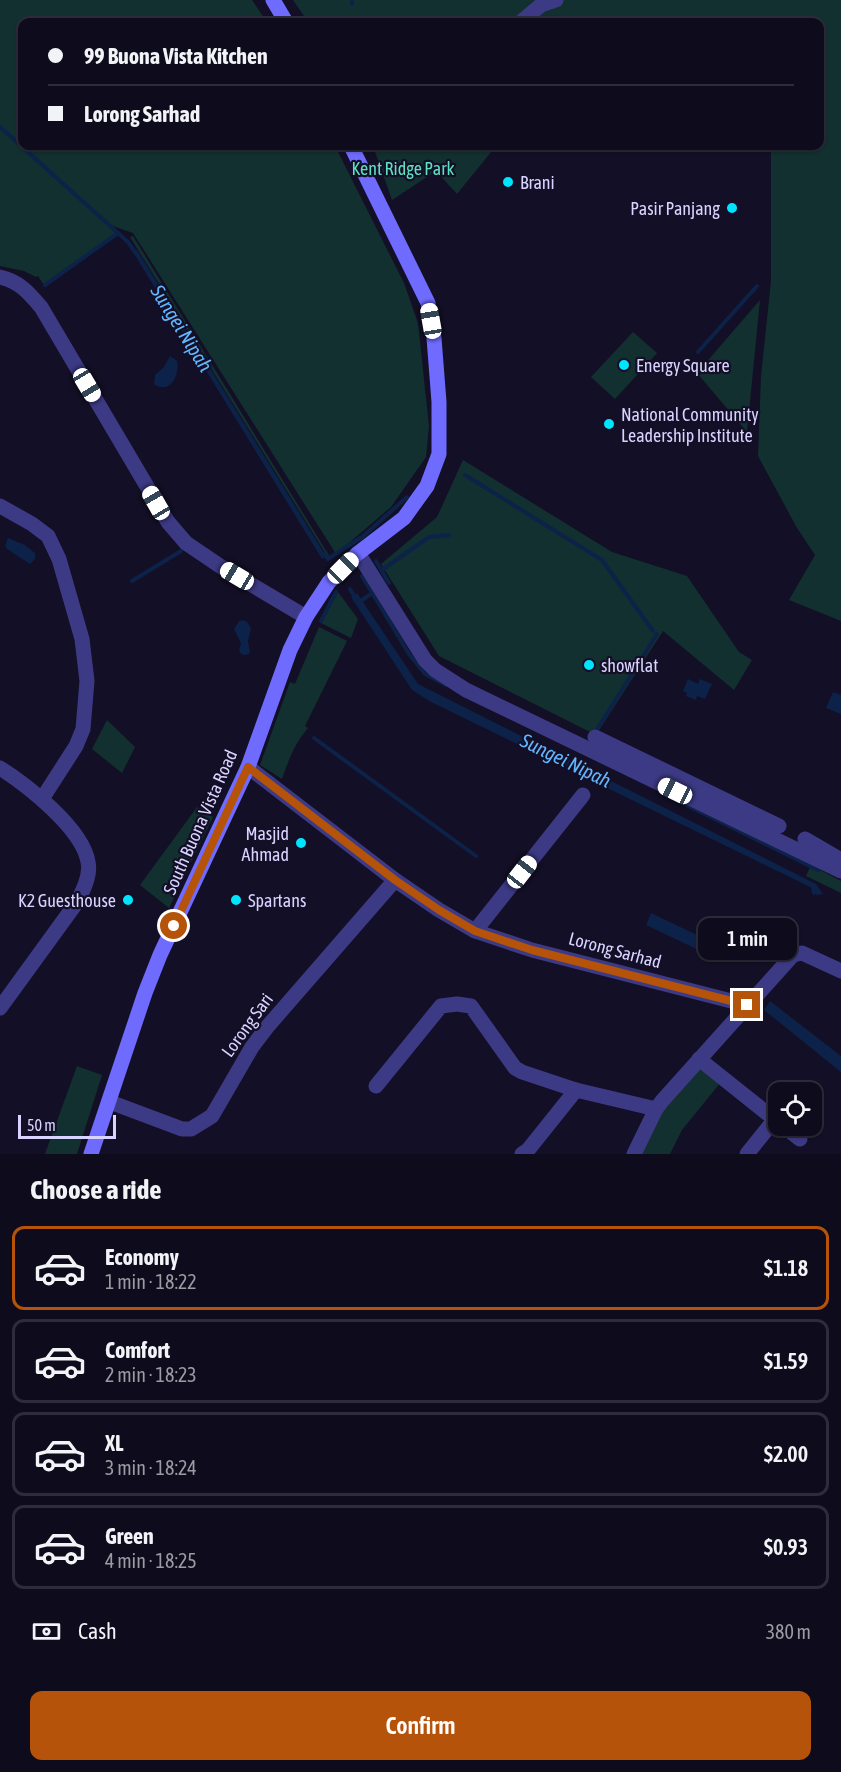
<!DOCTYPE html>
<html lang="en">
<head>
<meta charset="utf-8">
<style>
	body { margin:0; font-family:"Asap Condensed",sans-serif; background:#171425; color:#f1f3f6; height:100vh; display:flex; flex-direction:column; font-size:22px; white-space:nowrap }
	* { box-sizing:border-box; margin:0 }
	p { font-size:20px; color:#9b9ba3 }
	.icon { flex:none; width:33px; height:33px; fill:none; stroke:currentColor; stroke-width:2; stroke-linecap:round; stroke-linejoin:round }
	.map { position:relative; height:1154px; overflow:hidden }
	.panel { display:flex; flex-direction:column; background:#0e0b1c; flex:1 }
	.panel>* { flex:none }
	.hud { position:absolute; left:18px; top:18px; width:806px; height:132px; border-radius:12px; box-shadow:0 2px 4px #0004,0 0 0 2px #2e2b3b; display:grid; align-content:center; height:132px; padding:0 30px; background:#0e0b1c }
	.tools { position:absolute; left:768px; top:1082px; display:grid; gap:12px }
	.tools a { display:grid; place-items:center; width:54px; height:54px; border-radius:12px; background:#0e0b1c; box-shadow:0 2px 4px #0004,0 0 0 2px #2e2b3b; font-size:30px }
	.scale { position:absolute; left:18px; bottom:15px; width:98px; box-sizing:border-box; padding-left:6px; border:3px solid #d9d4ff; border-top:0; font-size:16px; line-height:21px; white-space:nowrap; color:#d9d4ff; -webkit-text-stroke:4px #130f26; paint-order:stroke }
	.end { position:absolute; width:27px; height:27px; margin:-14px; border:8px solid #b45309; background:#fff; box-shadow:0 0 0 3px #fff }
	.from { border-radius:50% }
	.bubble { position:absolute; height:42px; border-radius:12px; background:#0e0b1c; box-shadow:0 2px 4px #0004,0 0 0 2px #2e2b3b; font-size:20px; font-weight:600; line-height:42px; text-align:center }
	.car { position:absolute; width:18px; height:36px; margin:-18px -9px; border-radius:8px; box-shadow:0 0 4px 2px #0007; background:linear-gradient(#fff 24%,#345 0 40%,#fff 0 76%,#345 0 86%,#fff 0) }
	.hud b { display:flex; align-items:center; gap:21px; height:57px; font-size:22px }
	.hud b+b { border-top:2px solid #2e2b3b }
	.hud i { width:15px; height:15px; background:#f1f3f6 }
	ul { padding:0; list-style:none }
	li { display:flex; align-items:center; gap:18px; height:84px; margin:0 12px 9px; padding:0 18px; border:3px solid #2e2b3b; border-radius:12px }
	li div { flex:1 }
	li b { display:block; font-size:22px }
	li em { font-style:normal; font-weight:600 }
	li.active { border-color:#b45309 }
	li>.icon { width:54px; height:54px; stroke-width:1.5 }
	h2 { padding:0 30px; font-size:27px; line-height:72px }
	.pay { display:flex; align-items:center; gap:15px; height:66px; padding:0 30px; font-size:22px }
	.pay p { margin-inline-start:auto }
	.primary-button { display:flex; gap:12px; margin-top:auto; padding:12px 30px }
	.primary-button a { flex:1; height:69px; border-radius:12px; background:#b45309; color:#fff; font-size:24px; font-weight:600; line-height:69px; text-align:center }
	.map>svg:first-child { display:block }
	.green { fill:#12302f }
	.water { fill:#0c2248 }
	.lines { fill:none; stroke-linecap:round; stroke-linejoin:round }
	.stream { stroke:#0c2248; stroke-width:4 }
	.street { stroke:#3d3a85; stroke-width:15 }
	.secondary { stroke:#6f6bff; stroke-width:15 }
	.route { stroke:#b45309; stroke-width:8 }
	.poi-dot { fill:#00e5ff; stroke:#130f26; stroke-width:2 }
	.labels { text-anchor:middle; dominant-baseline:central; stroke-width:4.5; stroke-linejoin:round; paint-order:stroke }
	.park-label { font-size:18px; fill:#5fe0c0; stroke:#130f26 }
	.poi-label { font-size:18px; fill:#d9d4ff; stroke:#130f26; text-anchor:start }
	.street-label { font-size:18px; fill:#d9d4ff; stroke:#130f26 }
	.water-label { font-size:20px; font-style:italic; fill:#62b6ff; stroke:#130f26 }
</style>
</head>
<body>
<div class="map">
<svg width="841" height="1154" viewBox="0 0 841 1154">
	<rect width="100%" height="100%" fill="#130f26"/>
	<g class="green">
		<path d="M 0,0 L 252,0 L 267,22 L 22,22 L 22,146 L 335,146 L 404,283 L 418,323 L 429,426 L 426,457 L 391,507 L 336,554 L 133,233 L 107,224 L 116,232 L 114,235 L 44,285 L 38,276 L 36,277 L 24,271 L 0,266 Z"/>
		<path d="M 293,0 L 841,0 L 841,621 L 789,600 L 815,555 L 797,528 L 758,456 L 761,376 L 771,281 L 771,146 L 819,146 L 819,22 L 308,22 Z"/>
		<path d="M 373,146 L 496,146 L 457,194 L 436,171 L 392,200 Z"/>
		<path d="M 133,236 L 330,557 L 329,559 L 130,237 Z"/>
		<path d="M 760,300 L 747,432 L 697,373 Z"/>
		<path d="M 633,332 L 657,353 L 615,399 L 591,377 Z"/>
		<path d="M 463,460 L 612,552 L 687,576 L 739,652 L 752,660 L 734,690 L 663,631 L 596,735 L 439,656 L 381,564 L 437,517 Z"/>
		<path d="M 338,592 L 358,619 L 351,638 L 321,623 Z"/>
		<path d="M 319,627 L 347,641 L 305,726 L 308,728 C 295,743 288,761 282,779 L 260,765 L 290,682 L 295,684 Z"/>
		<path d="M 107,720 L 135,747 L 122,773 L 92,749 Z"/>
		<path d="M 197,807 L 213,817 L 169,908 L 140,885 Z"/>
		<path d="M 811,865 L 841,881 L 841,893 L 806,876 Z"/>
		<path d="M 77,1066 L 102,1075 L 77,1154 L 45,1154 Z"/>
		<path d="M 700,1066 L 721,1082 L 682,1130 L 670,1154 L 642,1154 L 662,1106 Z"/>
	</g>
	<g class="water">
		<path d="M 137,250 L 326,556 L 322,559 L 133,252 Z"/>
		<path d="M 170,356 L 177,361 C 180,376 170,395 154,384 L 155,375 L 164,367 Z"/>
		<path d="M 8,538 L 25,545 L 35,553 L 35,559 L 30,564 L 7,549 L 5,546 Z"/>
		<path d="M 357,593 L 418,684 L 816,884 L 823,894 L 817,895 L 812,888 L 429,701 L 412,690 L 351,597 Z"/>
		<path d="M 243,620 L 247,622 L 251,628 L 248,641 L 250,653 L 246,655 L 241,654 L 239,650 L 241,643 L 234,629 L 239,621 Z"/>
		<path d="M 688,679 L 698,684 L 700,679 L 712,684 L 705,699 L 697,696 L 696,700 L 686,696 L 687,693 L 683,691 Z"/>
		<path d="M 833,692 L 841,695 L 841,714 L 826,708 Z"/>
		<path d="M 651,913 L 716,944 L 711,956 L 646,925 Z"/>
		<path d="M 770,1001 L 841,1056 L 841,1072 L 764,1010 Z"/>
	</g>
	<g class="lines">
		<g class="stream">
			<path d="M 352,4 L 352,0"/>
			<path d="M 0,127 L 128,242 L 137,255"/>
			<path d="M 45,285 L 118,233"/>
			<path d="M 698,352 L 757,286"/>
			<path d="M 465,475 L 602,560 L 653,631"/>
			<path d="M 360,539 L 407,497"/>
			<path d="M 324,554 L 328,559 L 360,538"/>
			<path d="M 376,561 L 389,583"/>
			<path d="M 382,570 L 429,537 L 449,535"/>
			<path d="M 362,576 L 409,654 L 425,674 L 446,685"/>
			<path d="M 132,581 L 181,551"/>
			<path d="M 350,589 L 356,599"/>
			<path d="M 359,602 L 371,594"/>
			<path d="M 321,621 L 336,592"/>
			<path d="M 596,731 L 657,634"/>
			<path d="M 314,738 L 476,856"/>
			<path d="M 668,796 L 818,870"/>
			<path d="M 813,885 L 814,893"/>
		</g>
		<g class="street">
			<path d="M 521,22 L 541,5 L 556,0"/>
			<path d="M 0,277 C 19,281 29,293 41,307 L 168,522 L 186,543 L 220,566 L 306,617"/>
			<path d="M 0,506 L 32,524 L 48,536 L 59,559 L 82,639 L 87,681 L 83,729 L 76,746 L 42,799"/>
			<path d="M 357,554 L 363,561 L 425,660 L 435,670 L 466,690 L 841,871"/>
			<path d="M 595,737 L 779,826"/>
			<path d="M 248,767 L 395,880 L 439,910 L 475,931 L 532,950 L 747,1005"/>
			<path d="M 0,768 C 27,785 83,829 88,862 C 91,875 83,891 77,902 L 0,1008"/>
			<path d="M 805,839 L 841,860"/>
			<path d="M 475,931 L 583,795"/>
			<path d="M 699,1059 L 778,1122"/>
			<path d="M 376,1086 L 441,1006 L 457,1004 L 471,1006 L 515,1068 L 522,1072 L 576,1090 L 656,1109"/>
			<path d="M 110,1102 L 182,1129 L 191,1129 L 212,1116 L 252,1047 L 268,1026 L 395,880"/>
			<path d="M 782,1125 L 800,1139"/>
			<path d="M 522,1154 L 528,1150 L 576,1090"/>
			<path d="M 634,1154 L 656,1109 L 662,1101 L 793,955 L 802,953 L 841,971"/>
			<path d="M 747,1154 L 775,1119"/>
		</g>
		<g class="secondary">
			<path d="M 273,0 L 286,22"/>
			<path d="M 91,1154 L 145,993 L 160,955 L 248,767 L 290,650 L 306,617 L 329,582 L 357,554 L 404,518 L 427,486 L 439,454 L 439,402 L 434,338 L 428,303 L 351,146"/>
		</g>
	</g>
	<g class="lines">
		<path class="route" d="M 174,926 L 248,767 L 395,880 L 439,910 L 475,931 L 532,950 L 747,1005"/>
	</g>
	<g class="poi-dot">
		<circle cx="508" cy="182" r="6"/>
		<circle cx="732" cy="208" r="6"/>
		<circle cx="624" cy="365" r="6"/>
		<circle cx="609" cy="424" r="6"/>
		<circle cx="589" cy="665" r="6"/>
		<circle cx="301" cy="843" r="6"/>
		<circle cx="128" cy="900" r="6"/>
		<circle cx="236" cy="900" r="6"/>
	</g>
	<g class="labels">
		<g class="park-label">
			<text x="403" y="168">Kent Ridge Park</text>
		</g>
		<g class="poi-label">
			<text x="520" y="182">Brani</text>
			<text x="720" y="208" text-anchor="end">Pasir Panjang</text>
			<text x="636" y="365">Energy Square</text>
			<text x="621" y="414">National Community<tspan x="621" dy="21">Leadership Institute</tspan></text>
			<text x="601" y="665">showflat</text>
			<text x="289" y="833" text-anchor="end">Masjid<tspan x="289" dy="21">Ahmad</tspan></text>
			<text x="116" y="900" text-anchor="end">K2 Guesthouse</text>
			<text x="248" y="900">Spartans</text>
		</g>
		<g class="street-label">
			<text transform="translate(200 822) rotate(-66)">South Buona Vista Road</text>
			<text transform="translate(615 950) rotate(15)">Lorong Sarhad</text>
			<text transform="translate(247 1025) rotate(-54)">Lorong Sari</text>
		</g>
		<g class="water-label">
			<text transform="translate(182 328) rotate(58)">Sungei Nipah</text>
			<text transform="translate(566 760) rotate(26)">Sungei Nipah</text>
		</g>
	</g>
</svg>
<div class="tools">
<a><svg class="icon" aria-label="locate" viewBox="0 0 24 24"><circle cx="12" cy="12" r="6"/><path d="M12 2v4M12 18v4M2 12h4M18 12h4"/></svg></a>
</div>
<div class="scale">50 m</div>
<i class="end from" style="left:174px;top:926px"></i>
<i class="end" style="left:747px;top:1005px"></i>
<div class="bubble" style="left:698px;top:918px;width:99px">1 min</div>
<i class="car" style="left:431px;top:321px;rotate:350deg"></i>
<i class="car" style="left:87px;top:385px;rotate:149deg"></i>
<i class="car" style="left:156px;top:503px;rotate:330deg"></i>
<i class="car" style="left:343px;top:568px;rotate:45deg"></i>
<i class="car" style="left:237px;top:576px;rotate:301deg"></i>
<i class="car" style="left:675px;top:791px;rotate:296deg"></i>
<i class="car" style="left:522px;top:872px;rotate:38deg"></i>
<div class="hud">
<b><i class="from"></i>99 Buona Vista Kitchen</b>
<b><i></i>Lorong Sarhad</b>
</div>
</div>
<section class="panel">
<h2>Choose a ride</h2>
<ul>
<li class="active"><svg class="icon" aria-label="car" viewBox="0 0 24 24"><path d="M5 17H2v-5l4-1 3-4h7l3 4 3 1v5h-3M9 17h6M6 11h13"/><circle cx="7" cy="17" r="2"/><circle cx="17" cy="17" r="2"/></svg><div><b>Economy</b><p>1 min · 18:22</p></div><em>$1.18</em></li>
<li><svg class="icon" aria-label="car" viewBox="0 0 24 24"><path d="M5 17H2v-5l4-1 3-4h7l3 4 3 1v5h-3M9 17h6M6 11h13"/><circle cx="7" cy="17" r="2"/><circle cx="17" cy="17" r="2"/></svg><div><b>Comfort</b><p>2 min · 18:23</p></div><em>$1.59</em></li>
<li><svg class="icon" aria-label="car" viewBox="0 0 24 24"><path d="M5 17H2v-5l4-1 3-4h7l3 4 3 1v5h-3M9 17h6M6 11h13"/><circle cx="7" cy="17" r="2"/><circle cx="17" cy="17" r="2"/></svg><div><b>XL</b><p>3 min · 18:24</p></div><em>$2.00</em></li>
<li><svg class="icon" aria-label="car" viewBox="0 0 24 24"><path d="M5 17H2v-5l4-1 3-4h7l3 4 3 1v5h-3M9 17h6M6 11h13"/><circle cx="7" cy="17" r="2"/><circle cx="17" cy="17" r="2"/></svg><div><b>Green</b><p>4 min · 18:25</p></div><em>$0.93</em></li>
</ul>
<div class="pay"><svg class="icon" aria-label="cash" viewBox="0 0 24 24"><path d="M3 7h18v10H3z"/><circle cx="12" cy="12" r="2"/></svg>Cash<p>380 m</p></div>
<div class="primary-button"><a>Confirm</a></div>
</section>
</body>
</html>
